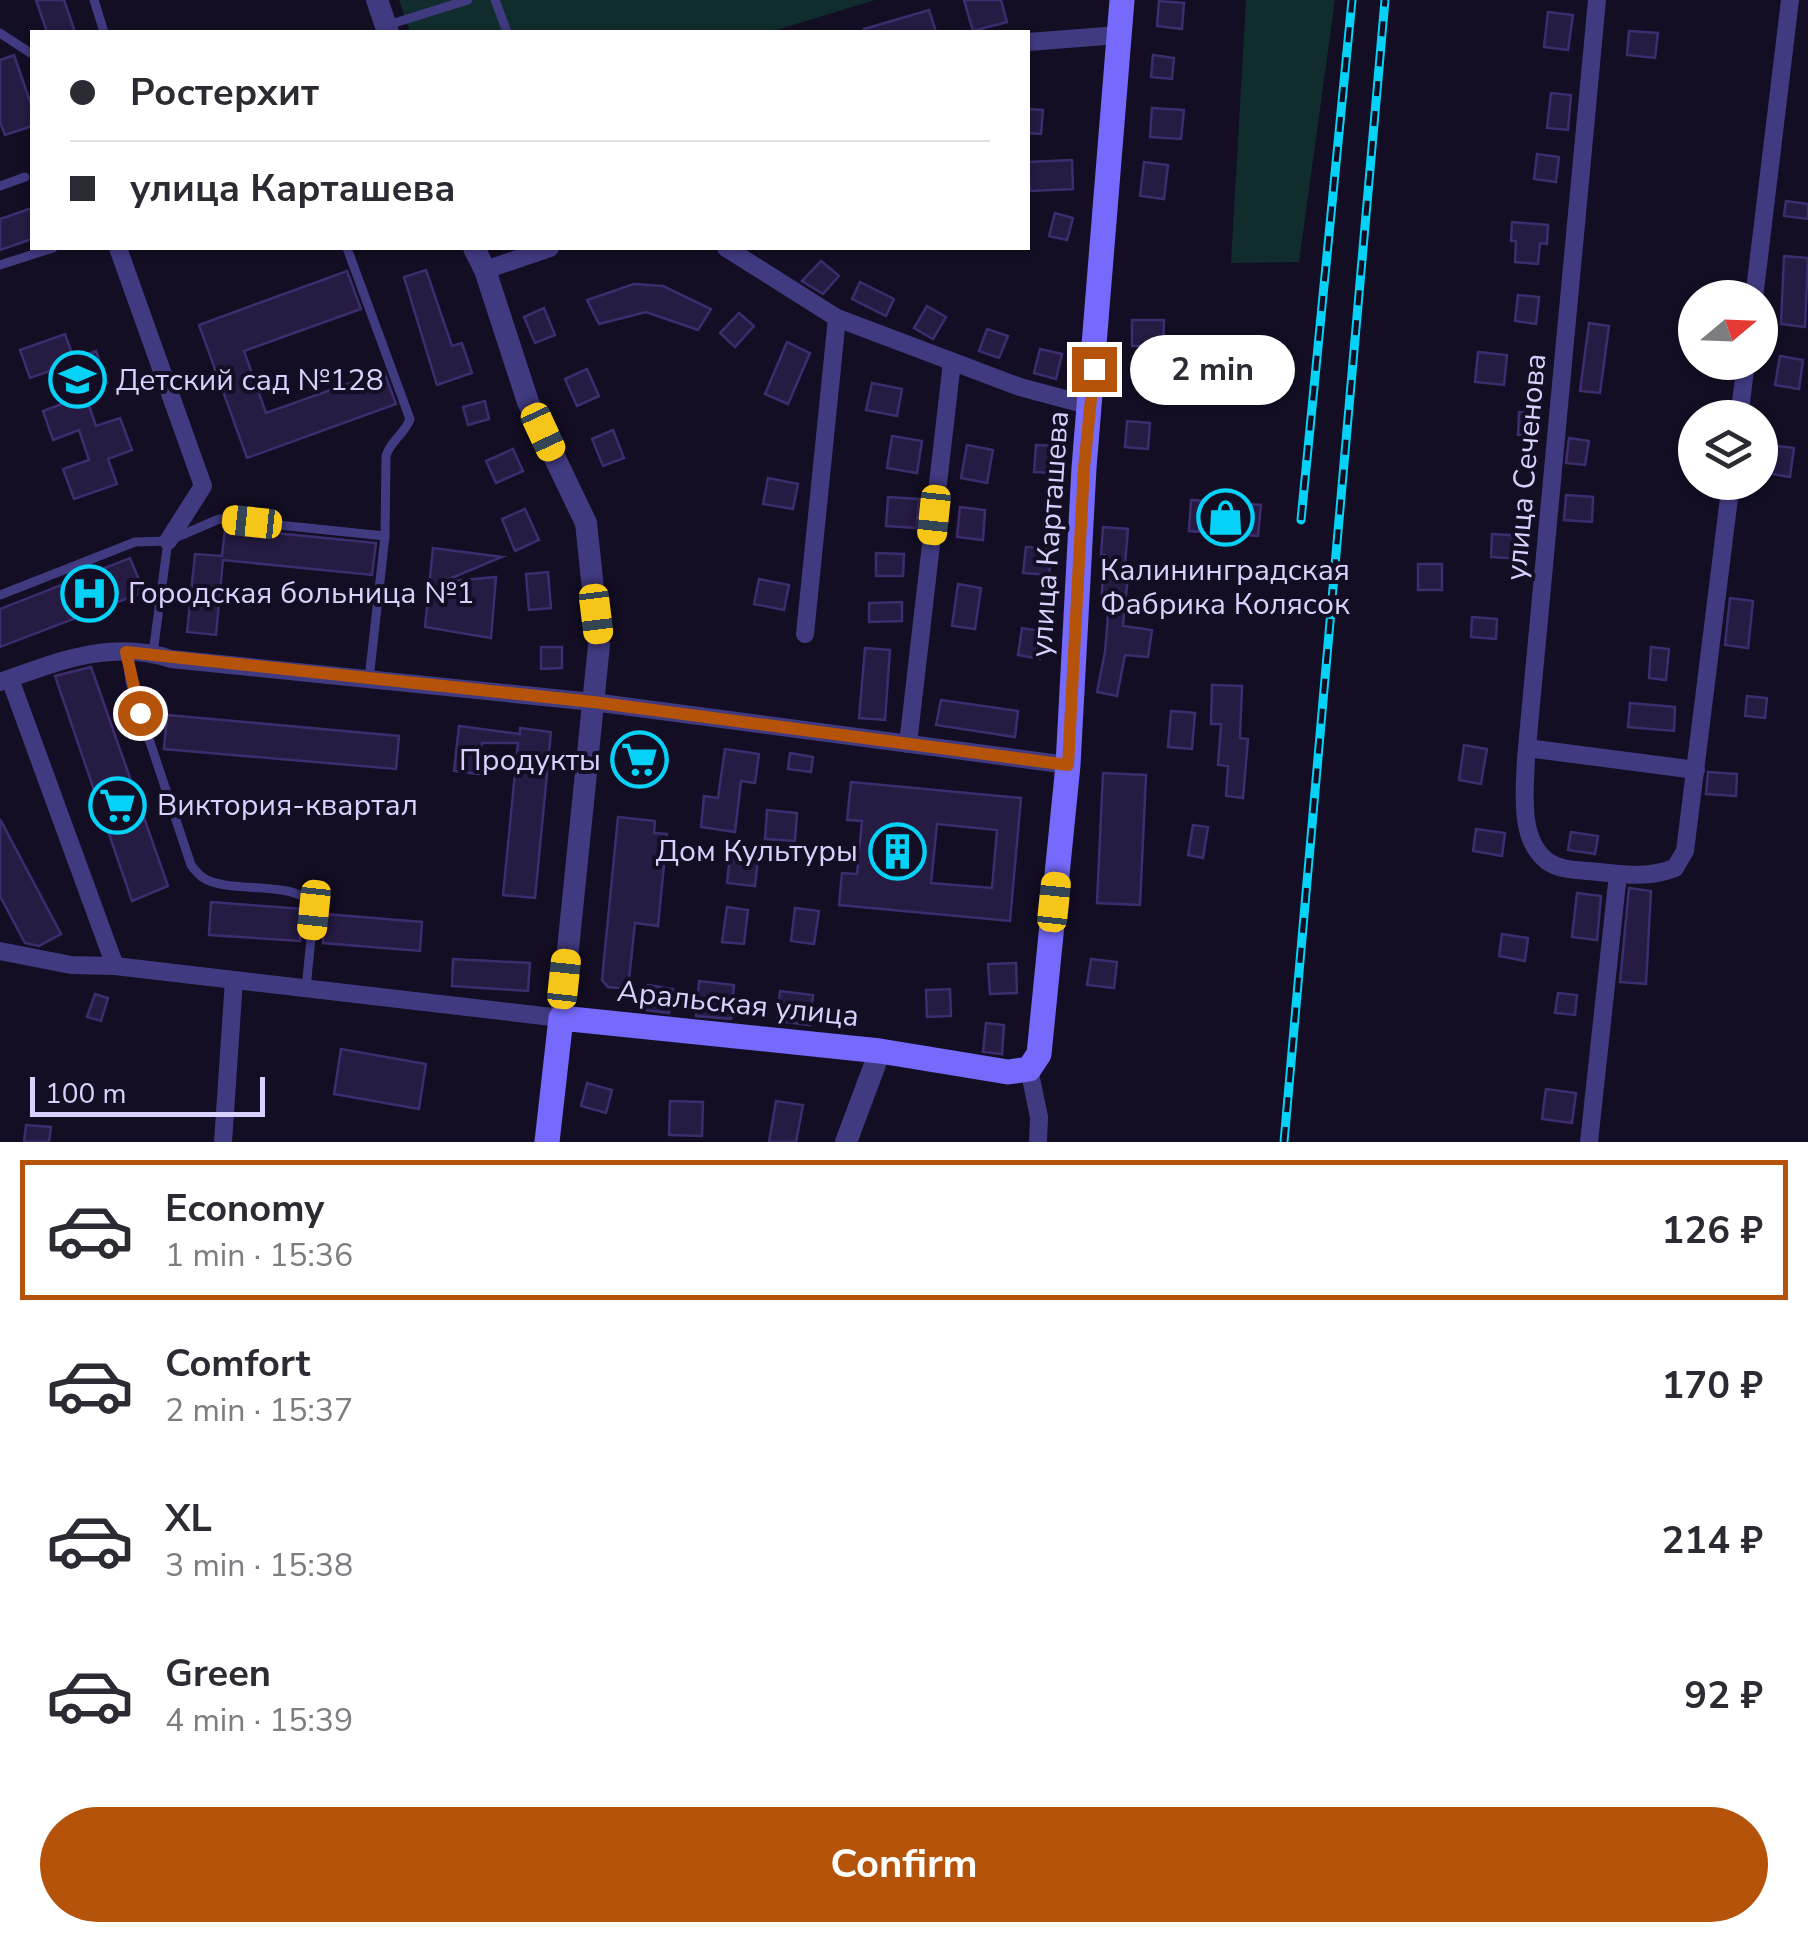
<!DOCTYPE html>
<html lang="en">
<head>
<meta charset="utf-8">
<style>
	body { margin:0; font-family:"Nunito Sans",sans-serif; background:#f7f7f7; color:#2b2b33; height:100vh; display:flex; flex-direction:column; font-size:38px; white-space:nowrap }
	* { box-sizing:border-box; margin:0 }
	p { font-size:32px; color:#7c7c81 }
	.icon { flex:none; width:55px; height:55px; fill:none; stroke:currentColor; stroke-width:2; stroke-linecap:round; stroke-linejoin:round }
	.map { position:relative; height:1142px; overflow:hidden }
	.panel { display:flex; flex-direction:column; background:#fff; flex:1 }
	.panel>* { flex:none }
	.top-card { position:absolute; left:30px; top:30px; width:1000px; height:220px; border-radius:0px; box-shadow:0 2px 8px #0004; display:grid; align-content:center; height:220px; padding:0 40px; background:#fff }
	.needle { width:65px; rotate:71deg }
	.buttons { position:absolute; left:1678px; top:280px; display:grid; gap:20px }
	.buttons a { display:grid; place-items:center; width:100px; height:100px; border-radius:50%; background:#fff; box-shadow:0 2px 8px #0004; font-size:50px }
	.scale { position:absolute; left:30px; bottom:25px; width:235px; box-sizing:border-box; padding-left:10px; border:5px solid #d8d1fe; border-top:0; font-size:28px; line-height:35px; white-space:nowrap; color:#d8d1fe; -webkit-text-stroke:8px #130e23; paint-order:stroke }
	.end { position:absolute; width:45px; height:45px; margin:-22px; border:12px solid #b45309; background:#fff; box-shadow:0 0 0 5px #fff }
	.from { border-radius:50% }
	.bubble { position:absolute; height:70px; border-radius:35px; background:#fff; box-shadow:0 2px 8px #0004; font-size:32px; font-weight:700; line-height:70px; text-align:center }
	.car { position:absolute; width:30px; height:60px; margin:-30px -15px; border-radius:12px; box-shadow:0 0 8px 2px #0007; background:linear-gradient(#f5c518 24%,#345 0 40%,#f5c518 0 76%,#345 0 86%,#f5c518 0) }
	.top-card b { display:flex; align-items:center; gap:35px; height:95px; font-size:38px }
	.top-card b+b { border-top:2px solid #e1e1e2 }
	.top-card i { width:25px; height:25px; background:#2b2b33 }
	ul { padding:18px 0 0; list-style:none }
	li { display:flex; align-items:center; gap:30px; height:140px; margin:0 20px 15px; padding:0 20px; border:5px solid transparent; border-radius:0px }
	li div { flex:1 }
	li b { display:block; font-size:38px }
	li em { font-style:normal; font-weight:700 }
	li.active { border-color:#b45309 }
	li>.icon { width:90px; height:90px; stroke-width:1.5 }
	.action { display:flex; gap:20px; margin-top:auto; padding:20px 40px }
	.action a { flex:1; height:115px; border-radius:60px; background:#b45309; color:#fff; font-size:40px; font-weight:700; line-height:115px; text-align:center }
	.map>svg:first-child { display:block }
	.green { fill:#112c2c }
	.building { fill:#251b43; stroke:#3d2d6f; stroke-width:2.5; fill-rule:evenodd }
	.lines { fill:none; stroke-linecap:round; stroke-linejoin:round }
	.service { stroke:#403a81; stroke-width:9 }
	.minor { stroke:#403a81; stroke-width:18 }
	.tertiary { stroke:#403a81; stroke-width:22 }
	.secondary { stroke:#756afc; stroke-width:25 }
	.rail-casing { stroke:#05d2f6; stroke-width:9 }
	.rail { stroke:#130e23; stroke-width:5; stroke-dasharray:15; stroke-linecap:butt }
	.route { stroke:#b45309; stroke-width:12 }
	.labels { text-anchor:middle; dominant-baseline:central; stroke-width:8; stroke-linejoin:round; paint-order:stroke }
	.poi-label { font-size:30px; fill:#d8d1fe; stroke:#130e23; text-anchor:start }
	.street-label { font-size:30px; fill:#d8d1fe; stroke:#130e23 }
</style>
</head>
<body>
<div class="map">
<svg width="1808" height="1142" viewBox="0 0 1808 1142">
	<rect width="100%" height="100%" fill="#130e23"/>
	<g class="green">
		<path d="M 399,0 L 875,0 L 770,32 L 410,32 Z"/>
		<path d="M 1246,0 L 1335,0 L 1299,262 L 1231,263 Z"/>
	</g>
	<g class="building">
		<path d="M 36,0 L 64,0 L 75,32 L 47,32 Z"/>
		<path d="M 964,0 L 1001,0 L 1007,22 L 973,31 Z"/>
		<path d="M 1159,1 L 1184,3 L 1182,29 L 1157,26 Z"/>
		<path d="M 929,10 L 936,32 L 864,32 L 864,29 Z"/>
		<path d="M 1548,12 L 1573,15 L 1568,50 L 1544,47 Z"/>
		<path d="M 1629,31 L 1658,33 L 1655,58 L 1627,55 Z"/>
		<path d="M 14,55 L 32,107 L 32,126 L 5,135 L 0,122 L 0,60 Z"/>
		<path d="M 1153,55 L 1174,58 L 1172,79 L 1151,77 Z"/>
		<path d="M 1551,93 L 1571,95 L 1568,130 L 1547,128 Z"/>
		<path d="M 1152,108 L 1184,110 L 1181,139 L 1150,137 Z"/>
		<path d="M 1028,109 L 1043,110 L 1041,134 L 1028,133 Z"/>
		<path d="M 1537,154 L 1559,157 L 1556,182 L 1534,179 Z"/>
		<path d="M 1072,160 L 1073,189 L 1030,191 L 1028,162 Z"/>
		<path d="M 1144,162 L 1168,165 L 1164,199 L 1140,196 Z"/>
		<path d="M 1786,201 L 1808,204 L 1808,219 L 1784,216 Z"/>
		<path d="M 32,208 L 32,239 L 0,250 L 0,219 Z"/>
		<path d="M 1055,213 L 1073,218 L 1067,240 L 1049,236 Z"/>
		<path d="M 1512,222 L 1548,225 L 1547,244 L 1540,243 L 1538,264 L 1515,262 L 1516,241 L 1511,241 Z"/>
		<path d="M 1784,256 L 1808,258 L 1805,327 L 1781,324 Z"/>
		<path d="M 821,261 L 839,276 L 823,294 L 802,281 Z"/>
		<path d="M 426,270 L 452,346 L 462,343 L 472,373 L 437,385 L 404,277 Z"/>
		<path d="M 347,271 L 361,309 L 244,351 L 266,413 L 384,371 L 396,404 L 247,458 L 199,325 Z"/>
		<path d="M 860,282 L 894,299 L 886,316 L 852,299 Z"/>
		<path d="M 634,284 L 663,286 L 711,309 L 698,330 L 646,312 L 599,324 L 587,300 Z"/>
		<path d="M 1518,295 L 1539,297 L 1536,324 L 1515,321 Z"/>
		<path d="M 927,306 L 946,317 L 933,339 L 914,328 Z"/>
		<path d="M 544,308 L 555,335 L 535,343 L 524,317 Z"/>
		<path d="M 739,313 L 754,326 L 735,347 L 720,333 Z"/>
		<path d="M 1132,320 L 1164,320 L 1163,346 L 1132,346 Z"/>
		<path d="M 1589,323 L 1609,326 L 1600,393 L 1580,391 Z"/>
		<path d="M 987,329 L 1008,336 L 999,358 L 979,351 Z"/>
		<path d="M 65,334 L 74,359 L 96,351 L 107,383 L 84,391 L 96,426 L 120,418 L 132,450 L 108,459 L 117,484 L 74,499 L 63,469 L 89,460 L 79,430 L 53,440 L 43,411 L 70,401 L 58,368 L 30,378 L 20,350 Z"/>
		<path d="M 787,342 L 810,353 L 788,404 L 765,394 Z"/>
		<path d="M 1040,349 L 1062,354 L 1056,379 L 1034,373 Z"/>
		<path d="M 1478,352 L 1507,355 L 1504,385 L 1475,382 Z"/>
		<path d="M 1780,356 L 1803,360 L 1799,389 L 1775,385 Z"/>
		<path d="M 587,369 L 599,396 L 577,406 L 565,379 Z"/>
		<path d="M 872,383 L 902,389 L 897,416 L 866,410 Z"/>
		<path d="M 485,401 L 489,419 L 468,425 L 463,407 Z"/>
		<path d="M 1519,412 L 1539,413 L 1538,436 L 1518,435 Z"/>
		<path d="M 1127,421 L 1150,423 L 1148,449 L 1125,447 Z"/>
		<path d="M 613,430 L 624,458 L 603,466 L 592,439 Z"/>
		<path d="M 892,436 L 922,441 L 917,473 L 887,468 Z"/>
		<path d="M 1569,438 L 1589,441 L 1585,465 L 1566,463 Z"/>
		<path d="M 967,445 L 993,450 L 987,483 L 961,478 Z"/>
		<path d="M 1036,445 L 1056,446 L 1054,473 L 1034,472 Z"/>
		<path d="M 1770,445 L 1794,448 L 1790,477 L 1766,473 Z"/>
		<path d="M 513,449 L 523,471 L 496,483 L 486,461 Z"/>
		<path d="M 768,478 L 798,484 L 793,509 L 763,504 Z"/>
		<path d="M 1566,495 L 1593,497 L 1592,522 L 1564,520 Z"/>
		<path d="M 888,497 L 919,499 L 916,528 L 886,526 Z"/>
		<path d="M 1191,500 L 1261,505 L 1258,536 L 1189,531 Z"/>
		<path d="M 960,507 L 985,510 L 983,540 L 957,537 Z"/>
		<path d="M 525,509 L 539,540 L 515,551 L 502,519 Z"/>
		<path d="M 1103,527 L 1128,529 L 1124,575 L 1128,576 L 1123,626 L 1152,630 L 1148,657 L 1125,655 L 1117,696 L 1097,692 L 1105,652 L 1109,603 L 1101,602 L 1105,555 L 1101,555 Z"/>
		<path d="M 225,528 L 376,543 L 372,575 L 223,560 L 216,635 L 187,632 L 195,554 L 222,556 Z"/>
		<path d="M 1492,534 L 1526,536 L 1525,559 L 1491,557 Z"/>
		<path d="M 1026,547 L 1052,549 L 1049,575 L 1023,573 Z"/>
		<path d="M 433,548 L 502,557 L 442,582 L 496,577 L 491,638 L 425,627 Z"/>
		<path d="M 876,553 L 904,554 L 903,576 L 876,576 Z"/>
		<path d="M 130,558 L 144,592 L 0,647 L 0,609 Z"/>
		<rect x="1418" y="564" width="24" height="26"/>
		<path d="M 548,572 L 551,608 L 529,610 L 526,574 Z"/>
		<path d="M 759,579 L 789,585 L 784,610 L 754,604 Z"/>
		<path d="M 958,584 L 981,588 L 975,629 L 952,626 Z"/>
		<path d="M 1730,598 L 1753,601 L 1748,648 L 1725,645 Z"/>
		<path d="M 902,602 L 902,621 L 869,622 L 869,603 Z"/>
		<path d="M 1472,617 L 1497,619 L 1496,639 L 1471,637 Z"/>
		<path d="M 1022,628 L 1045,632 L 1040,659 L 1018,655 Z"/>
		<path d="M 541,647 L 562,647 L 562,668 L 541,669 Z"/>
		<path d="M 1651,647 L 1669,649 L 1666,680 L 1649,678 Z"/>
		<path d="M 865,648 L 890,650 L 885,720 L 859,718 Z"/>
		<path d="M 91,667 L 168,886 L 132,901 L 55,676 Z"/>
		<path d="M 1212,685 L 1242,686 L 1240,738 L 1248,739 L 1243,798 L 1226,796 L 1228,766 L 1218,765 L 1221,724 L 1211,724 Z"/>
		<path d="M 1747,696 L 1767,698 L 1765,718 L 1745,716 Z"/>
		<path d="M 941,700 L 1018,711 L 1015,737 L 936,725 Z"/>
		<path d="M 1630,703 L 1675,707 L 1674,731 L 1628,727 Z"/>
		<path d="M 1171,711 L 1195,713 L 1192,749 L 1168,747 Z"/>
		<path d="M 167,715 L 399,736 L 396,769 L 164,749 Z"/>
		<path d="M 459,726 L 520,734 L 520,728 L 551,732 L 535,898 L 503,895 L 518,743 L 482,743 L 479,774 L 454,771 Z"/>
		<path d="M 623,742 L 660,744 L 658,778 L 620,776 Z"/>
		<path d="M 1464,745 L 1487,749 L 1481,784 L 1459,780 Z"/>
		<path d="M 725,749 L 759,754 L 755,783 L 741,781 L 735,832 L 701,827 L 704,796 L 718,798 Z"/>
		<path d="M 790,753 L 813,757 L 811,772 L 788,769 Z"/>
		<path d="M 1708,772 L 1737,774 L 1736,796 L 1706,794 Z"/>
		<path d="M 1103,773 L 1146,775 L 1140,905 L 1097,903 Z"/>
		<path d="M 851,782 L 1021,798 L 1010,921 L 839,905 L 842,873 L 857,874 L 862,821 L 847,820 ZM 937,824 L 997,830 L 992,888 L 931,883 Z"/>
		<path d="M 767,810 L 797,813 L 795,841 L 765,839 Z"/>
		<path d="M 618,817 L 655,821 L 654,833 L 667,834 L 658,926 L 635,923 L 628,989 L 608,987 L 602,980 Z"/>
		<path d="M 0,819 L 61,934 L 39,946 L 25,943 L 0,896 Z"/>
		<path d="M 1193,825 L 1208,827 L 1203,858 L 1188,855 Z"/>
		<path d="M 1476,829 L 1505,833 L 1502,856 L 1473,851 Z"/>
		<path d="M 1571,832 L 1598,836 L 1595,854 L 1568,850 Z"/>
		<path d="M 730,855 L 758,859 L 755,886 L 727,883 Z"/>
		<path d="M 1629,888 L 1651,891 L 1646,984 L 1620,982 Z"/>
		<path d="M 1577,893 L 1601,896 L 1597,940 L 1572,937 Z"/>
		<path d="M 211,902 L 302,909 L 300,941 L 209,935 Z"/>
		<path d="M 727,907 L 748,910 L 744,944 L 722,942 Z"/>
		<path d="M 795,908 L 819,911 L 814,944 L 791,941 Z"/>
		<path d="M 325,914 L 422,922 L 420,951 L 323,943 Z"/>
		<path d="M 1502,934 L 1528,938 L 1525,961 L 1499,956 Z"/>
		<path d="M 453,959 L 530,963 L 528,991 L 452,986 Z"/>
		<path d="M 1091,959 L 1117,962 L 1114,988 L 1087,985 Z"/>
		<path d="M 1016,963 L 1017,993 L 990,994 L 988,964 Z"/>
		<path d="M 699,981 L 734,985 L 731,1019 L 696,1016 Z"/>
		<path d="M 648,985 L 673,989 L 669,1013 L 644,1010 Z"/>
		<path d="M 950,989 L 951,1016 L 927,1017 L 926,990 Z"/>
		<path d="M 780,991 L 813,995 L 810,1025 L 777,1021 Z"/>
		<path d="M 1558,993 L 1577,995 L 1575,1015 L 1555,1013 Z"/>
		<path d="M 95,994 L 108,998 L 101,1021 L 87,1017 Z"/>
		<path d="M 986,1023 L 1004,1025 L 1002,1054 L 983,1052 Z"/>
		<path d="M 341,1049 L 426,1064 L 419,1109 L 334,1094 Z"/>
		<path d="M 587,1083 L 612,1090 L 606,1113 L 581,1106 Z"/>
		<path d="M 1546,1089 L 1576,1093 L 1572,1123 L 1542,1119 Z"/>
		<path d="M 670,1101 L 703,1102 L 702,1136 L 669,1135 Z"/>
		<path d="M 776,1101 L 803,1105 L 796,1142 L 769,1142 Z"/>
		<path d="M 26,1125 L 51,1127 L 49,1142 L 24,1142 Z"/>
	</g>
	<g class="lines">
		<g class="service">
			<path d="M 94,0 L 104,32"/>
			<path d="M 495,0 L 507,32"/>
			<path d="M 388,25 L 468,0"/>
			<path d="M 0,33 L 32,54"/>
			<path d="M 0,186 L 25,177"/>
			<path d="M 347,248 L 410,419 C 405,434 390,441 386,456 L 385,536"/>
			<path d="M 0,265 L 53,248"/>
			<path d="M 175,538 L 219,519 L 385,536 L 369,679"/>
			<path d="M 0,595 L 135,542 L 168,541 L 153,653"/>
			<path d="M 126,652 L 130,682 L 191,865 C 194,869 197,873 202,877 C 229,896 301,877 314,909 L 306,988"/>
		</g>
		<g class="minor">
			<path d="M 1597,0 L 1526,758 C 1525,789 1518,839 1547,861 C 1560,871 1583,870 1599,872 C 1627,875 1648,878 1675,868 L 1685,851 L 1731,482"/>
			<path d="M 1028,42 L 1119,35"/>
			<path d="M 118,248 L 203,486 L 168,541"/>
			<path d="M 726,248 L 837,318 L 1020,387 L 1091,406"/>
			<path d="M 485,270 L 550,248"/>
			<path d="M 1754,298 L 1790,0"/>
			<path d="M 1739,418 L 1746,362"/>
			<path d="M 805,634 L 837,318"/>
			<path d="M 10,679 L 115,966"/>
			<path d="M 0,682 C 56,662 112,639 171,659 L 593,702 L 1068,765"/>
			<path d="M 908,744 L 952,362"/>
			<path d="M 1527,748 L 1696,770"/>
			<path d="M 0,951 L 71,965 L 115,966 L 561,1018"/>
			<path d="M 1029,1069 L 1039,1117 L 1038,1142"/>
			<path d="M 223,1142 L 234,980"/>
			<path d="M 1589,1142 L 1618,874"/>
		</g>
		<g class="tertiary">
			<path d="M 377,0 L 388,32"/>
			<path d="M 474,248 L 485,270 L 528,402 L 586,523 L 599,645 L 561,1018"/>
			<path d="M 846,1142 L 880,1051"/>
		</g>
		<path class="secondary" d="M 547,1142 L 561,1018 L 880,1051 L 1008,1072 L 1029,1069 L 1039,1054 L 1068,765 L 1084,468 L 1122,0"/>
		<defs>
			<g id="rail">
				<path d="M 1301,520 L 1352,0"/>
				<path d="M 1284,1142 L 1385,0"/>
			</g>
		</defs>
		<use href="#rail" class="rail-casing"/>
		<use href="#rail" class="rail"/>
	</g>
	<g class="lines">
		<path class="route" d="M 140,713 L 126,652 L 593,702 L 1068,765 L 1084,468 L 1094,369"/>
	</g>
	<defs>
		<symbol id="school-ring" viewBox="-11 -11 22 22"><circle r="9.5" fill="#130e23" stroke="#05d2f6" stroke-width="1.5"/><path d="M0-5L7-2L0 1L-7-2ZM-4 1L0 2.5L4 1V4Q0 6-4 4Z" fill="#05d2f6"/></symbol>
		<symbol id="shop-ring" viewBox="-11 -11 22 22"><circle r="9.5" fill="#130e23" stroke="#05d2f6" stroke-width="1.5"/><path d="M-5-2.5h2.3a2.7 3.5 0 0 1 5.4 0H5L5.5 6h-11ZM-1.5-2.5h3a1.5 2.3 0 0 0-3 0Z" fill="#05d2f6"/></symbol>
		<symbol id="hospital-ring" viewBox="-11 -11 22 22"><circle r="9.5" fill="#130e23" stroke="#05d2f6" stroke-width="1.5"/><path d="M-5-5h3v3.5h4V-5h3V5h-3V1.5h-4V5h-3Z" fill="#05d2f6"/></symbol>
		<symbol id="supermarket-ring" viewBox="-11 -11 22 22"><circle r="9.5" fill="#130e23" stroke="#05d2f6" stroke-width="1.5"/><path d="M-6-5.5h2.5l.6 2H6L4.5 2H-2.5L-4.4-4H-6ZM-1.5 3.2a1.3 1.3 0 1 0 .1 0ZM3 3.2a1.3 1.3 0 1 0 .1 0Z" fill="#05d2f6"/></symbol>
		<symbol id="building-ring" viewBox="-11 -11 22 22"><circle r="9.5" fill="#130e23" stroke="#05d2f6" stroke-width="1.5"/><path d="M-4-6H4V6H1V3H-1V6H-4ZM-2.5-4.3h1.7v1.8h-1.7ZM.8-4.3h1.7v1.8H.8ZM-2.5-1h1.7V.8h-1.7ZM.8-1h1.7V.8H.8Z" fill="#05d2f6"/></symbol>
	</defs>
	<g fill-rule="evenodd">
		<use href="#school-ring" x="46" y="348" width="63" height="63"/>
		<use href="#shop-ring" x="1194" y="486" width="63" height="63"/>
		<use href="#hospital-ring" x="58" y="562" width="63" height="63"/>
		<use href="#supermarket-ring" x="608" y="728" width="63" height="63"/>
		<use href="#supermarket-ring" x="86" y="774" width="63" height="63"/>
		<use href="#building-ring" x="866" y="820" width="63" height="63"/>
	</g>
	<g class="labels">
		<g class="poi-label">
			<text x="116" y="380">Детский сад №128</text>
			<text x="1225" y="570" text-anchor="middle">Калининградская<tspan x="1225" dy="34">Фабрика Колясок</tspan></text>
			<text x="128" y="593">Городская больница №1</text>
			<text x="601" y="760" text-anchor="end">Продукты</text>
			<text x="157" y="805">Виктория-квартал</text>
			<text x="858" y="851" text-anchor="end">Дом Культуры</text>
		</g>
		<g class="street-label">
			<text transform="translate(1526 467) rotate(-85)">улица Сеченова</text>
			<text transform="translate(1050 534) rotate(-86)">улица Карташева</text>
			<text transform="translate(738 1004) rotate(6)">Аральская улица</text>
		</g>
	</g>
</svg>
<div class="buttons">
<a><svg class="needle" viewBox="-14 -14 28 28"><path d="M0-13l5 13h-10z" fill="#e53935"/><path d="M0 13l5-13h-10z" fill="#7c7c81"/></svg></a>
<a><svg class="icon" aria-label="layers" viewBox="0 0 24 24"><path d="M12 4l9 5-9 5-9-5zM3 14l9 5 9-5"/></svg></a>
</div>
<div class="scale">100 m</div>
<i class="end from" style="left:140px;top:713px"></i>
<i class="end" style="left:1094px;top:369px"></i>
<div class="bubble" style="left:1130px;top:335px;width:165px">2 min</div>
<i class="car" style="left:543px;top:432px;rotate:155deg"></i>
<i class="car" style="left:934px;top:515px;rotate:186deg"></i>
<i class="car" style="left:252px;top:522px;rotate:276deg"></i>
<i class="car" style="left:596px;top:614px;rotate:173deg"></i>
<i class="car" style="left:1054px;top:902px;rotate:6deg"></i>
<i class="car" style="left:314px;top:910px;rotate:186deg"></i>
<i class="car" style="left:564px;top:979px;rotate:6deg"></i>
<div class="top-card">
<b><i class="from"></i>Ростерхит</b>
<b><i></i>улица Карташева</b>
</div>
</div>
<section class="panel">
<ul>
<li class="active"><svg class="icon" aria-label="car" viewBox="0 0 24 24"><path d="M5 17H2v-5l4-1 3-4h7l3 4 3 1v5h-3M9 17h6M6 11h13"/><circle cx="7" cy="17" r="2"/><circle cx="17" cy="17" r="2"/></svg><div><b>Economy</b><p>1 min · 15:36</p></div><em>126 ₽</em></li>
<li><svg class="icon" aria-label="car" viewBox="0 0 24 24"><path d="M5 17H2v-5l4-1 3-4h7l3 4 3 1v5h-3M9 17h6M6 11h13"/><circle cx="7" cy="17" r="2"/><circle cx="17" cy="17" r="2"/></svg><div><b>Comfort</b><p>2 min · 15:37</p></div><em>170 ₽</em></li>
<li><svg class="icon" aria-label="car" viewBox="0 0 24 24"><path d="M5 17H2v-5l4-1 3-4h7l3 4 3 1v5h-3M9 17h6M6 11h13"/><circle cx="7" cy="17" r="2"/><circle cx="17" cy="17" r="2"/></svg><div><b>XL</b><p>3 min · 15:38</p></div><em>214 ₽</em></li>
<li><svg class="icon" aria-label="car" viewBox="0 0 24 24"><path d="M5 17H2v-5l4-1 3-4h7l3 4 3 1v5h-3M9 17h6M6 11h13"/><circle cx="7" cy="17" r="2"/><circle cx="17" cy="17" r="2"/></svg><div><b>Green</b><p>4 min · 15:39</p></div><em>92 ₽</em></li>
</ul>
<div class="action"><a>Confirm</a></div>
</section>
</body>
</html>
